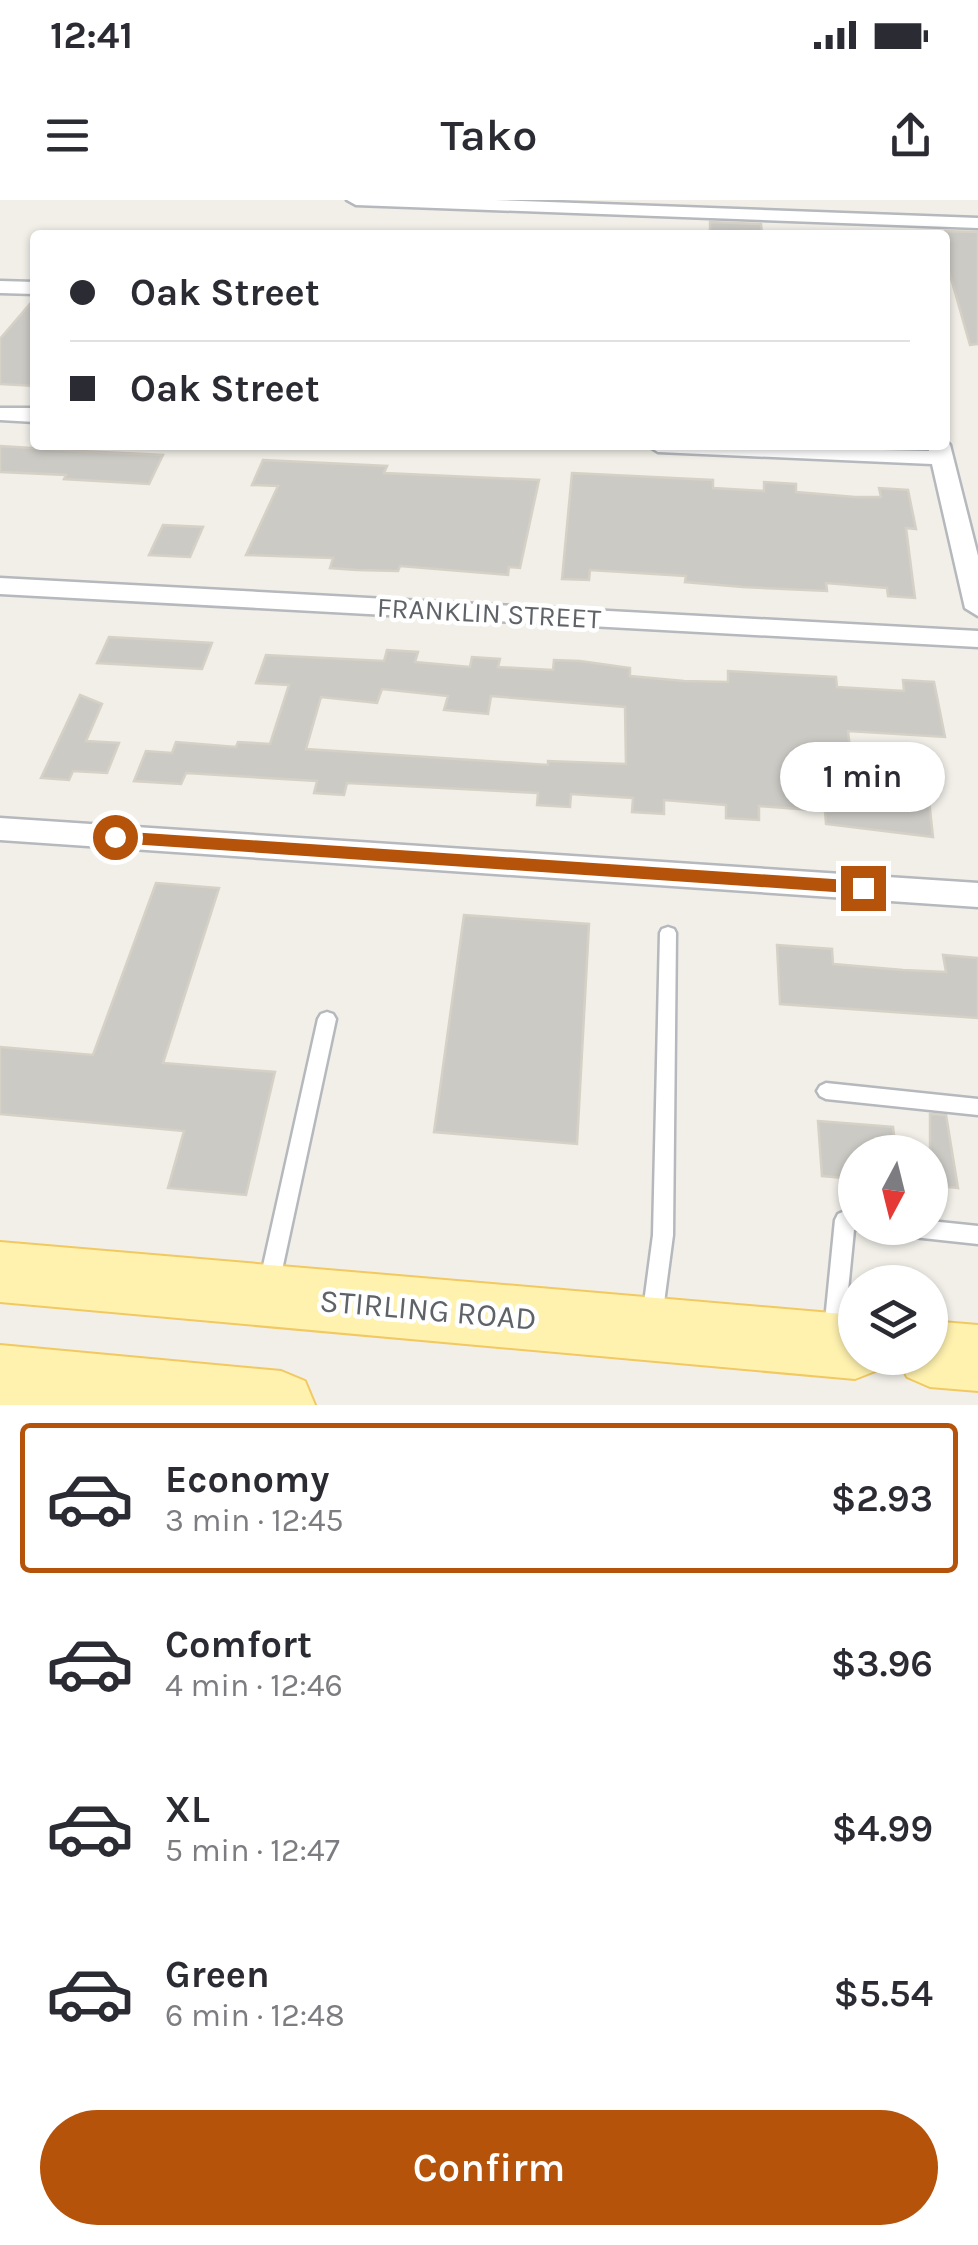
<!DOCTYPE html>
<html lang="en">
<head>
<meta charset="utf-8">
<style>
	body { margin:0; font-family:Karla,sans-serif; background:#f7f7f7; color:#2b2b33; height:100vh; display:flex; flex-direction:column; font-size:38px; white-space:nowrap }
	* { box-sizing:border-box; margin:0 }
	p { font-size:32px; color:#7c7c81 }
	.icon { flex:none; width:55px; height:55px; fill:none; stroke:currentColor; stroke-width:2; stroke-linecap:round; stroke-linejoin:round }
	.map { position:relative; height:1205px; overflow:hidden }
	.panel { display:flex; flex-direction:column; background:#fff; flex:1 }
	.panel>* { flex:none }
	.guide { position:absolute; left:30px; top:30px; width:920px; height:220px; border-radius:10px; box-shadow:0 2px 8px #0004; display:grid; align-content:center; height:220px; padding:0 40px; background:#fff }
	.needle { width:65px; rotate:187deg }
	.buttons { position:absolute; left:838px; top:935px; display:grid; gap:20px }
	.buttons a { display:grid; place-items:center; width:110px; height:110px; border-radius:50%; background:#fff; box-shadow:0 2px 8px #0004; font-size:50px }
	.end { position:absolute; width:45px; height:45px; margin:-22px; border:12px solid #b45309; background:#fff; box-shadow:0 0 0 5px #fff }
	.from { border-radius:50% }
	.bubble { position:absolute; height:70px; border-radius:35px; background:#fff; box-shadow:0 2px 8px #0004; font-size:32px; font-weight:600; line-height:70px; text-align:center }
	.guide b { display:flex; align-items:center; gap:35px; height:95px; font-size:38px }
	.guide b+b { border-top:2px solid #e1e1e2 }
	.guide i { width:25px; height:25px; background:#2b2b33 }
	ul { padding:18px 0 0; list-style:none }
	li { display:flex; align-items:center; gap:30px; height:150px; margin:0 20px 15px; padding:0 20px; border:5px solid transparent; border-radius:10px }
	li div { flex:1 }
	li b { display:block; font-size:38px }
	li em { font-style:normal; font-weight:600 }
	li.on { border-color:#b45309 }
	li>.icon { width:90px; height:90px; stroke-width:1.5 }
	.cta { display:flex; gap:20px; margin-top:auto; padding:20px 40px }
	.cta a { flex:1; height:115px; border-radius:60px; background:#b45309; color:#fff; font-size:40px; font-weight:600; line-height:115px; text-align:center }
	.status { display:flex; justify-content:space-between; align-items:center; height:70px; padding:0 50px; background:#fff; direction:ltr }
	.status svg { height:28px; fill:currentColor }
	header { display:flex; justify-content:space-between; align-items:center; height:130px; padding:0 40px; background:#fff; font-size:45px; font-weight:600 }
	.map>svg:first-child { display:block }
	.building { fill:#cccac5; stroke:#d6d1c6; stroke-width:2.5; fill-rule:evenodd }
	.lines { fill:none; stroke-linecap:round; stroke-linejoin:round }
	.service-casing { stroke:#b5b8bc; stroke-width:5 }
	.minor-casing { stroke:#b5b8bc; stroke-width:5 }
	.primary-casing { stroke:#f2c960; stroke-width:4 }
	.service { fill:#fff; fill-rule:evenodd }
	.minor { fill:#fff; fill-rule:evenodd }
	.primary { fill:#fff2af; fill-rule:evenodd }
	.route { fill:#b45309 }
	.labels { text-anchor:middle; dominant-baseline:central; stroke-width:9; stroke-linejoin:round; paint-order:stroke }
	.street-label { font-size:28px; fill:#5f6368; stroke:#fff }
	.near-street-label { font-size:32px; fill:#5f6368; stroke:#fff }
</style>
</head>
<body>
<div class="status"><b>12:41</b><svg viewBox="0 0 49 12"><path d="M0 12V9h3v3zM5 12V6h3v6zM10 12V3h3v9zM15 12V0h3v12zM26 1h20v11H26zM47 4h2v5h-2z"/></svg></div>
<header><svg class="icon" aria-label="menu" viewBox="0 0 24 24"><path d="M4 6h16M4 12h16M4 18h16"/></svg>Tako<svg class="icon" aria-label="share" viewBox="0 0 24 24"><path d="M12 15V3M7 8l5-5 5 5M5 13v7h14v-7"/></svg></header>
<div class="map">
<svg width="978" height="1205" viewBox="0 0 978 1205">
	<rect width="100%" height="100%" fill="#f1efe8"/>
	<g class="building">
		<path d="M 710,22 L 761,24 L 762,35 L 710,35 Z"/>
		<path d="M 945,31 L 978,32 L 978,144 L 970,145 L 945,57 Z"/>
		<path d="M 35,98 L 35,186 L 0,184 L 0,139 Z"/>
		<path d="M 0,246 L 80,251 L 163,255 L 149,284 L 64,279 L 66,275 L 0,272 Z"/>
		<path d="M 263,260 L 387,266 L 384,273 L 539,280 L 520,368 L 509,367 L 508,375 L 400,366 L 398,371 L 357,370 L 330,368 L 333,358 L 246,355 L 278,286 L 252,285 Z"/>
		<path d="M 572,273 L 713,280 L 713,288 L 764,291 L 764,282 L 796,284 L 796,292 L 855,297 L 881,297 L 879,288 L 908,290 L 916,329 L 906,328 L 915,398 L 888,396 L 887,388 L 826,383 L 827,391 L 743,387 L 685,382 L 686,376 L 590,370 L 589,380 L 562,379 Z"/>
		<path d="M 163,325 L 203,327 L 190,357 L 149,355 Z"/>
		<path d="M 109,437 L 212,443 L 202,469 L 97,463 Z"/>
		<path d="M 387,450 L 418,452 L 415,462 L 470,467 L 472,457 L 500,459 L 498,467 L 553,470 L 554,460 L 580,461 L 630,468 L 630,476 L 684,481 L 728,482 L 728,471 L 836,477 L 837,487 L 904,491 L 903,480 L 934,482 L 945,537 L 848,531 L 854,583 L 928,591 L 933,637 L 826,624 L 825,611 L 759,606 L 759,620 L 726,618 L 726,605 L 664,600 L 664,614 L 632,612 L 633,598 L 571,594 L 570,607 L 537,605 L 538,593 L 347,583 L 344,595 L 314,593 L 317,581 L 186,573 L 181,584 L 134,581 L 146,551 L 172,553 L 176,542 L 236,547 L 238,542 L 270,544 L 289,485 L 256,483 L 266,455 L 384,461 ZM 382,489 L 448,496 L 444,510 L 488,514 L 491,496 L 625,507 L 626,564 L 548,561 L 548,565 L 306,549 L 321,497 L 377,503 Z"/>
		<path d="M 80,495 L 102,504 L 86,541 L 119,543 L 107,573 L 73,571 L 69,580 L 41,578 Z"/>
		<path d="M 156,683 L 219,688 L 163,863 L 275,872 L 246,995 L 168,988 L 184,931 L 0,914 L 0,847 L 93,855 Z"/>
		<path d="M 464,715 L 589,724 L 577,944 L 434,932 Z"/>
		<path d="M 777,745 L 832,749 L 833,764 L 903,770 L 946,772 L 943,755 L 978,758 L 978,818 L 780,804 Z"/>
		<path d="M 930,914 L 946,915 L 958,988 L 930,985 Z"/>
		<path d="M 818,921 L 893,927 L 896,952 L 855,952 L 855,979 L 822,976 Z"/>
	</g>
	<g class="lines">
		<defs>
			<g id="service">
				<path d="M 668,727 L 674,729 L 676,733 L 673,1035 L 662,1118 L 659,1125 L 652,1128 L 645,1125 L 642,1118 L 653,1035 L 660,733 L 662,729 Z"/>
				<path d="M 327,812 L 333,814 L 336,819 L 279,1084 L 276,1091 L 269,1094 L 262,1091 L 259,1084 L 318,819 L 321,814 Z"/>
				<path d="M 826,883 L 978,899 L 978,915 L 826,899 L 820,896 L 817,891 L 820,886 Z"/>
				<path d="M 845,1011 L 855,1012 L 855,1028 L 861,1028 L 854,1030 L 844,1131 L 841,1138 L 834,1141 L 827,1138 L 824,1131 L 835,1020 L 838,1014 Z"/>
				<path d="M 930,1021 L 978,1026 L 978,1044 L 913,1037 L 906,1034 L 903,1028 L 930,1028 Z"/>
			</g>
			<g id="minor">
				<path d="M 347,0 L 495,0 L 978,18 L 978,28 L 356,5 Z"/>
				<path d="M 0,81 L 35,82 L 35,94 L 0,93 Z"/>
				<path d="M 0,208 L 35,208 L 35,222 L 0,220 Z"/>
				<path d="M 945,240 L 950,245 L 978,356 L 978,416 L 965,408 L 932,264 L 658,252 L 647,245 L 929,251 L 928,245 L 945,245 Z"/>
				<path d="M 0,378 L 978,431 L 978,447 L 0,394 Z"/>
				<path d="M 0,618 L 978,683 L 978,707 L 0,640 Z"/>
			</g>
			<g id="primary">
				<path d="M 0,1042 L 855,1115 L 855,1158 L 884,1158 L 878,1170 L 855,1179 L 0,1102 Z"/>
				<path d="M 930,1121 L 978,1125 L 978,1191 L 930,1187 L 907,1177 L 898,1158 L 930,1158 Z"/>
				<path d="M 0,1145 L 281,1171 L 305,1181 L 315,1205 L 0,1205 Z"/>
			</g>
		</defs>
		<use href="#service" class="service-casing"/>
		<use href="#minor" class="minor-casing"/>
		<use href="#primary" class="primary-casing"/>
		<use href="#service" class="service"/>
		<use href="#minor" class="minor"/>
		<use href="#primary" class="primary"/>
	</g>
	<path class="route" d="M 115,631 L 863,681 L 872,688 L 863,694 L 115,643 L 106,637 Z"/>
	<g class="labels">
		<g class="street-label">
			<text transform="translate(489 413) rotate(3)">FRANKLIN STREET</text>
		</g>
		<g class="near-street-label">
			<text transform="translate(428 1110) rotate(5)">STIRLING ROAD</text>
		</g>
	</g>
</svg>
<div class="buttons">
<a><svg class="needle" viewBox="-14 -14 28 28"><path d="M0-13l5 13h-10z" fill="#e53935"/><path d="M0 13l5-13h-10z" fill="#7c7c81"/></svg></a>
<a><svg class="icon" aria-label="layers" viewBox="0 0 24 24"><path d="M12 4l9 5-9 5-9-5zM3 14l9 5 9-5"/></svg></a>
</div>
<i class="end from" style="left:115px;top:637px"></i>
<i class="end" style="left:863px;top:688px"></i>
<div class="bubble" style="left:780px;top:542px;width:165px">1 min</div>
<div class="guide">
<b><i class="from"></i>Oak Street</b>
<b><i></i>Oak Street</b>
</div>
</div>
<section class="panel">
<ul>
<li class="on"><svg class="icon" aria-label="car" viewBox="0 0 24 24"><path d="M5 17H2v-5l4-1 3-4h7l3 4 3 1v5h-3M9 17h6M6 11h13"/><circle cx="7" cy="17" r="2"/><circle cx="17" cy="17" r="2"/></svg><div><b>Economy</b><p>3 min · 12:45</p></div><em>$2.93</em></li>
<li><svg class="icon" aria-label="car" viewBox="0 0 24 24"><path d="M5 17H2v-5l4-1 3-4h7l3 4 3 1v5h-3M9 17h6M6 11h13"/><circle cx="7" cy="17" r="2"/><circle cx="17" cy="17" r="2"/></svg><div><b>Comfort</b><p>4 min · 12:46</p></div><em>$3.96</em></li>
<li><svg class="icon" aria-label="car" viewBox="0 0 24 24"><path d="M5 17H2v-5l4-1 3-4h7l3 4 3 1v5h-3M9 17h6M6 11h13"/><circle cx="7" cy="17" r="2"/><circle cx="17" cy="17" r="2"/></svg><div><b>XL</b><p>5 min · 12:47</p></div><em>$4.99</em></li>
<li><svg class="icon" aria-label="car" viewBox="0 0 24 24"><path d="M5 17H2v-5l4-1 3-4h7l3 4 3 1v5h-3M9 17h6M6 11h13"/><circle cx="7" cy="17" r="2"/><circle cx="17" cy="17" r="2"/></svg><div><b>Green</b><p>6 min · 12:48</p></div><em>$5.54</em></li>
</ul>
<div class="cta"><a>Confirm</a></div>
</section>
</body>
</html>
